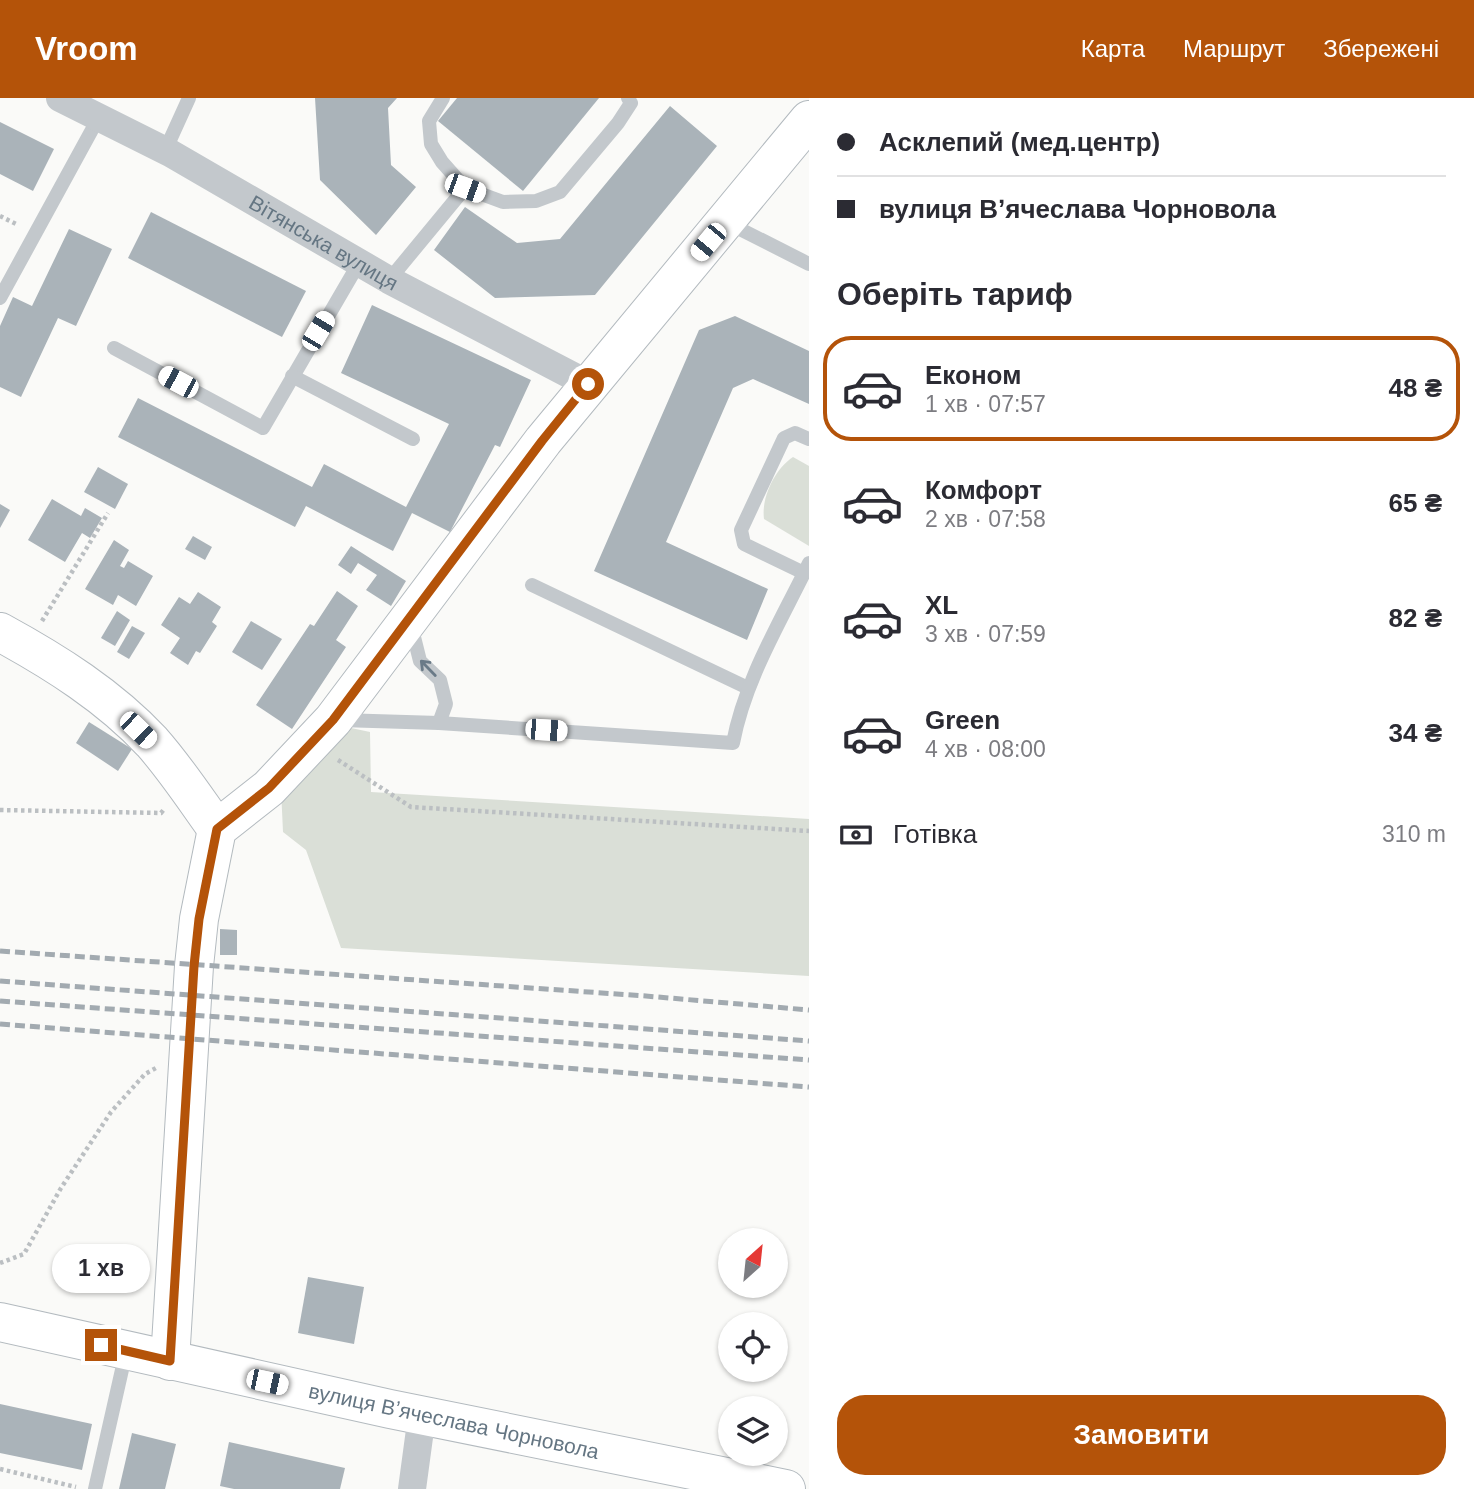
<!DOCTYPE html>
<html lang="uk">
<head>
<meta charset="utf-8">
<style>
	body { margin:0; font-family:Arial,sans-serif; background:#f7f7f7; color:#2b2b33; height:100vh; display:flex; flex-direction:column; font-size:26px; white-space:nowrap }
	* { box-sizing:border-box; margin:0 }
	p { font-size:23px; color:#7c7c81 }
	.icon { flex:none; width:38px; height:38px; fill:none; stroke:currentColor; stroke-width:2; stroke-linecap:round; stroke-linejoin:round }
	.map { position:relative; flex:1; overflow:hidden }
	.panel { display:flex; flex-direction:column; background:#fff; width:665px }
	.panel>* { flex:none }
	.banner { display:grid; align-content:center; height:154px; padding:0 28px; background:#fff }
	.needle { width:46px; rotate:27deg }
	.buttons { position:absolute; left:718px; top:1130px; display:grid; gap:14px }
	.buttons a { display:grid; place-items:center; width:70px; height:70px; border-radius:50%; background:#fff; box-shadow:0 2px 5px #0004; font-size:35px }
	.end { position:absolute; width:32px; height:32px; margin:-16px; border:9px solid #b45309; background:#fff; box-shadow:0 0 0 4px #fff }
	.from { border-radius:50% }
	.bubble { position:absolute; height:49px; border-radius:24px; background:#fff; box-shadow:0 2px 5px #0004; font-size:23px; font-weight:700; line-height:49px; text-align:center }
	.car { position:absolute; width:21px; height:42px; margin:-21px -10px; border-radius:9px; box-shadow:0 0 5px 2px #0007; background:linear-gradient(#fff 24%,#345 0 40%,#fff 0 76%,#345 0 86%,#fff 0) }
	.banner b { display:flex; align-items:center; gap:24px; height:66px; font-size:26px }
	.banner b+b { border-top:2px solid #e1e1e2 }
	.banner i { width:18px; height:18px; background:#2b2b33 }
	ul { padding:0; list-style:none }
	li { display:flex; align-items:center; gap:21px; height:105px; margin:0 14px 10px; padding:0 14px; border:4px solid transparent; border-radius:28px }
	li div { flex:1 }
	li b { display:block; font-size:26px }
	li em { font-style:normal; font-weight:700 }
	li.on { border-color:#b45309 }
	li>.icon { width:63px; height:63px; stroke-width:1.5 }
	h2 { padding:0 28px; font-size:32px; line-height:84px }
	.pay { display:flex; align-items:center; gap:18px; height:77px; padding:0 28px; font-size:26px }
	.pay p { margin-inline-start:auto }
	.primary-button { display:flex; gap:14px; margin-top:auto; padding:14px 28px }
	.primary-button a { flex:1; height:80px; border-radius:28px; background:#b45309; color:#fff; font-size:28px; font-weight:700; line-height:80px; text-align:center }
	header { display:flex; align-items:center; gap:42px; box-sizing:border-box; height:98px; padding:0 35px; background:#b45309; color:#fff }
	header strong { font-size:33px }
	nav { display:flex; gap:38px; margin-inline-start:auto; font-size:24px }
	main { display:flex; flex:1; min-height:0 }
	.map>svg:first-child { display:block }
	.green { fill:#dadfd7 }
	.building { fill:#aab3b9 }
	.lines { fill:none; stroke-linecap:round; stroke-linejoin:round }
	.secondary-casing { stroke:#b3babf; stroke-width:40 }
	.path { stroke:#bbbfc2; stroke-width:4.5; stroke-dasharray:3.5 3.5; stroke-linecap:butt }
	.lane { stroke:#c3c8cc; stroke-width:14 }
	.street { stroke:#c3c8cc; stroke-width:28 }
	.secondary { stroke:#fff; stroke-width:38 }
	.rail { stroke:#a2aab0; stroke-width:5; stroke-dasharray:10 5; stroke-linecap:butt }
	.oneway { stroke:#6a7a87 }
	.route { stroke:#b45309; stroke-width:9 }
	.labels { text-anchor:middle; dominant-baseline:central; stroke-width:7; stroke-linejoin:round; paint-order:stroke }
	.street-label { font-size:21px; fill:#657683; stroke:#fff }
</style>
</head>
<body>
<header>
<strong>Vroom</strong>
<nav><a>Карта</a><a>Маршрут</a><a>Збережені</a></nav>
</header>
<main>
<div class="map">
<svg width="809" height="1391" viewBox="0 0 809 1391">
	<rect width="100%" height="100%" fill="#fafaf8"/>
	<g class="green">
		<path d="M 793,359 L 809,368 L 809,448 L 764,421 C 761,399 775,371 793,359 Z"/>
		<path d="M 337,627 L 370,634 L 371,694 L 809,721 L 809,878 L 341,850 L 306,752 L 283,734 L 281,691 Z"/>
	</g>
	<g class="building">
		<path d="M 315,0 L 397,0 L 388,10 L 391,67 L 416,89 L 376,137 L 320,82 Z"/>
		<path d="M 457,0 L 599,0 L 523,93 L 438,23 Z"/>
		<path d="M 670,8 L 717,48 L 595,197 L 495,200 L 434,152 L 465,109 L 517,145 L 560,141 Z"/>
		<path d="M 0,24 L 54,51 L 33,93 L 0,76 Z"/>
		<path d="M 151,114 L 306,193 L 282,239 L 128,160 Z"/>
		<path d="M 69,131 L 112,151 L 76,228 L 58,220 L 21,299 L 0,289 L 0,228 L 13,199 L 32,208 Z"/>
		<path d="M 372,207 L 531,282 L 500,349 L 495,347 L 450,434 L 412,415 L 393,453 L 306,408 L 295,429 L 118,339 L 138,300 L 312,389 L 324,366 L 406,409 L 449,326 L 341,275 Z"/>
		<path d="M 735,218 L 809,253 L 809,306 L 753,281 L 733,290 L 666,444 L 768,491 L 747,542 L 594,473 L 699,232 Z"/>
		<path d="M 98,369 L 128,386 L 115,411 L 84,394 Z"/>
		<path d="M 52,401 L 81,418 L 85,410 L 102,420 L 90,440 L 82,435 L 65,464 L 28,442 Z"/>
		<path d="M 0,406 L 10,412 L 0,430 Z"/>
		<path d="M 193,438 L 212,449 L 205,462 L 185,451 Z"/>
		<path d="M 114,442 L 129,452 L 120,468 L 124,470 L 128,463 L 153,478 L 136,508 L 118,497 L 113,507 L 85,491 Z"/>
		<path d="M 351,448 L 406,483 L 391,508 L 366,492 L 377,477 L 358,465 L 351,476 L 338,467 Z"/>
		<path d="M 337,493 L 358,508 L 336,542 L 346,549 L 292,631 L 256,607 L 310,526 L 314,528 Z"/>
		<path d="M 198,494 L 221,509 L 212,524 L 217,528 L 200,555 L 196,553 L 188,567 L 170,555 L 180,540 L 161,527 L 179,499 L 190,506 Z"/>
		<path d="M 117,513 L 130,522 L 115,548 L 101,540 Z"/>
		<path d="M 251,523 L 282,541 L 262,572 L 232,554 Z"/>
		<path d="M 132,528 L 145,535 L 129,561 L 117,554 Z"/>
		<path d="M 89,624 L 132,651 L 118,673 L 76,645 Z"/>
		<path d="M 220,831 L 237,832 L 237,857 L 220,857 Z"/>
		<path d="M 308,1179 L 364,1189 L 354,1246 L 298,1235 Z"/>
		<path d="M 0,1306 L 92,1326 L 82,1372 L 0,1355 Z"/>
		<path d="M 132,1335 L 176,1346 L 165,1391 L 119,1391 Z"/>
		<path d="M 229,1344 L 345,1370 L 340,1391 L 234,1391 L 220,1388 Z"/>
	</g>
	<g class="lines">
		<defs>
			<g id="secondary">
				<path d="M 0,534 C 55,564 109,598 152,644 C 176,671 196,702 217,731"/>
				<path d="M 0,1224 L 390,1311 L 786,1391"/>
				<path d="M 170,1263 L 194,868 L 199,821 L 217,731 L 269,690 L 333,622 L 543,343 L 809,22"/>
			</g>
		</defs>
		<use href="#secondary" class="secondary-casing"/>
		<g class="path">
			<path d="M 0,118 L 18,127"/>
			<path d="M 42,523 L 108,415"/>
			<path d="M 338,662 L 411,709 L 809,733"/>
			<path d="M 0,712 L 161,715 L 165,710"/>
			<path d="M 0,1165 L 24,1156 L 61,1090 L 111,1014 L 145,976 L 156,970"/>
			<path d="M 0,1371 L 76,1389"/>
		</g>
		<g class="lane">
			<path d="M 443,0 L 429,23 L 431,46 L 442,64 L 465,90 L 503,104 L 536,103 L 560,94 L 618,25 L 631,5 L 628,0"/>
			<path d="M 165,53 L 189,0"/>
			<path d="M 726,124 L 809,166"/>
			<path d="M 389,182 L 465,90"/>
			<path d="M 0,200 L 99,19"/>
			<path d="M 114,250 L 263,330 L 359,165"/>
			<path d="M 292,278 L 413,341"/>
			<path d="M 804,475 L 744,446 L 741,432 L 784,340 L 795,335 L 809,341"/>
			<path d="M 532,487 L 748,590"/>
			<path d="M 414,526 L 413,535 L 420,563 L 440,582 L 446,606 L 439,625"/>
			<path d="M 340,622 L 439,625 L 733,645 C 745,581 781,523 809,465"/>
			<path d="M 95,1391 L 126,1254"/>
		</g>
		<g class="street">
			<path id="s1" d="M 60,0 L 170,55 L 389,182 L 588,286"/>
			<path d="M 412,1391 L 422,1317"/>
		</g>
		<use href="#secondary" class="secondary"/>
		<g class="rail">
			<path d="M 0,853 L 646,898 L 809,912"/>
			<path d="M 0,883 L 809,943"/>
			<path d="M 0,903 L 809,962"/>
			<path d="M 0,926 L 809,989"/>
		</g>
	</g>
	<defs><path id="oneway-shaft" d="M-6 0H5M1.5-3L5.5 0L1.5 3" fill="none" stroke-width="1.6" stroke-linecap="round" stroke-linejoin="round" transform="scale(1.75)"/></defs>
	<use class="oneway" href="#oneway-shaft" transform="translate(428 570) rotate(-134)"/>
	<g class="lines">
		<path class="route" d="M 101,1247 L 170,1263 L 194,868 L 199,821 L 217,731 L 269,690 L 333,622 L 542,343 L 588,286"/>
	</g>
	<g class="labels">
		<g class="street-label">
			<text stroke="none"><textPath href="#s1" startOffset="301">Вітянська вулиця</textPath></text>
			<text transform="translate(454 1323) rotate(12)">вулиця Вʼячеслава Чорновола</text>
		</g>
	</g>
</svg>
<div class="buttons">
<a><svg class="needle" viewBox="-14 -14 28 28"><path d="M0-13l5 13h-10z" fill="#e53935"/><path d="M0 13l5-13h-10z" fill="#7c7c81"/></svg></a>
<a><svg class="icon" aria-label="locate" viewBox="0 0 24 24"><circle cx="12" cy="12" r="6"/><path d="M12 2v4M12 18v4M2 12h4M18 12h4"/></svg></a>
<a><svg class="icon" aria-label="layers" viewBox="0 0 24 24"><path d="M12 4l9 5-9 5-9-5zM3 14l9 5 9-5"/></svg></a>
</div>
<i class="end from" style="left:588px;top:286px"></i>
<i class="end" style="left:101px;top:1247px"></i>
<div class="bubble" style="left:52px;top:1146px;width:98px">1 хв</div>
<i class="car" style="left:465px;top:90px;rotate:110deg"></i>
<i class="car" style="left:708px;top:144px;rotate:220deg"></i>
<i class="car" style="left:318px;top:233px;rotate:31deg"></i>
<i class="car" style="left:178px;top:284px;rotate:298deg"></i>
<i class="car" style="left:138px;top:632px;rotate:134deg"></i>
<i class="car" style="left:546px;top:632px;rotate:94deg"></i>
<i class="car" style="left:267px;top:1284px;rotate:102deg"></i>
</div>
<section class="panel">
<div class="banner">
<b><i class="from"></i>Асклепий (мед.центр)</b>
<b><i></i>вулиця Вʼячеслава Чорновола</b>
</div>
<h2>Оберіть тариф</h2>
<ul>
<li class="on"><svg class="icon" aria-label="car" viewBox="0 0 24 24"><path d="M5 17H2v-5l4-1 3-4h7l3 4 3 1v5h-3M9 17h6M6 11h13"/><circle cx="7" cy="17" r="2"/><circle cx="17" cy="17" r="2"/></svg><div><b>Економ</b><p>1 хв · 07:57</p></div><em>48 ₴</em></li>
<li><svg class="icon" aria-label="car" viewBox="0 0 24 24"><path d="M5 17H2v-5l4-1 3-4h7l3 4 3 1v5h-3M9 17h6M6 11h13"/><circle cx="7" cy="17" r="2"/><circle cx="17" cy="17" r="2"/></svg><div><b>Комфорт</b><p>2 хв · 07:58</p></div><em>65 ₴</em></li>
<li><svg class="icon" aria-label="car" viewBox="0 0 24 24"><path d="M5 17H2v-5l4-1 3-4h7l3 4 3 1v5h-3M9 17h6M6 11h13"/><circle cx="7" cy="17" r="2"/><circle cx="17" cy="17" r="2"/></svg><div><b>XL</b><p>3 хв · 07:59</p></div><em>82 ₴</em></li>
<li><svg class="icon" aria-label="car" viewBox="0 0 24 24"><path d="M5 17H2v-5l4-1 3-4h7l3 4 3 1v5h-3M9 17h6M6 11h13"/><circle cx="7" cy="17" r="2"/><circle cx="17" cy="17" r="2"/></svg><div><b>Green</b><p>4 хв · 08:00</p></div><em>34 ₴</em></li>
</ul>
<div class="pay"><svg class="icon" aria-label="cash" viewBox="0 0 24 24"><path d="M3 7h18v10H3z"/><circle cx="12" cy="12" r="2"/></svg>Готівка<p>310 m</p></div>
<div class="primary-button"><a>Замовити</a></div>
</section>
</main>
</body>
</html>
